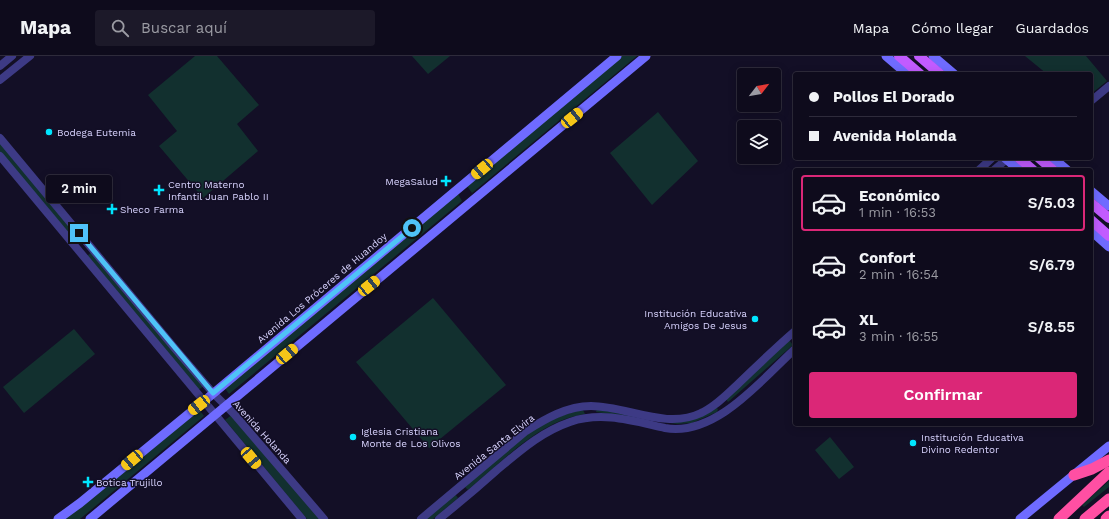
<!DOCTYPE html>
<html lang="es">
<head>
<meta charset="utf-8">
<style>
	body { margin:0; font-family:"Work Sans",sans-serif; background:#1c1929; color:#f1f3f6; height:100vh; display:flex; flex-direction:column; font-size:15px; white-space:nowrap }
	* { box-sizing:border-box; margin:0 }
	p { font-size:13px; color:#9b9ba3 }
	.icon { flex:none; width:22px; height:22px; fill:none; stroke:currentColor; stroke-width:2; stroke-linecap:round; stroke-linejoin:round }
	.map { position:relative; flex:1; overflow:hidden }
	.panel { position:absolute; left:793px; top:112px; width:300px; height:258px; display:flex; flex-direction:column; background:#0e0b1c; border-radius:4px; box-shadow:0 2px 10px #0003,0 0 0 1px #2e2b3b }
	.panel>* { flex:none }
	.guide { position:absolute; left:793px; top:16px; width:300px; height:88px; border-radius:4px; box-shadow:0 2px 10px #0003,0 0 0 1px #2e2b3b; display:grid; align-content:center; height:88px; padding:0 16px; background:#0e0b1c }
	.needle { width:26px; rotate:59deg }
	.buttons { position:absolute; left:737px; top:12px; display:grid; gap:8px }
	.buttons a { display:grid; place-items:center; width:44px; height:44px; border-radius:4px; background:#0e0b1c; box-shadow:0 2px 10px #0003,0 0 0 1px #2e2b3b; font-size:20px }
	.end { position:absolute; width:18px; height:18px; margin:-9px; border:5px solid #4fc3f7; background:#111; box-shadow:0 0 0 2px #111 }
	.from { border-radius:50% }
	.bubble { position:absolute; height:28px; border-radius:4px; background:#0e0b1c; box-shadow:0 2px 10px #0003,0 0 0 1px #2e2b3b; font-size:13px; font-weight:600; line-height:28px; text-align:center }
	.car { position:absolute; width:12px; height:24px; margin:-12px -6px; border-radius:5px; box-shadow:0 0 3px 1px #0007; background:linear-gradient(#f5c518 24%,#345 0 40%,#f5c518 0 76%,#345 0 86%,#f5c518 0) }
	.guide b { display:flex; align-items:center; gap:14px; height:38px; font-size:15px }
	.guide b+b { border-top:1px solid #2e2b3b }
	.guide i { width:10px; height:10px; background:#f1f3f6 }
	ul { padding:7px 0 0; list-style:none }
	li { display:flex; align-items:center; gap:12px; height:56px; margin:0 8px 6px; padding:0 8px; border:2px solid transparent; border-radius:4px }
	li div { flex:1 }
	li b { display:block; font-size:15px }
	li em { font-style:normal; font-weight:600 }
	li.on { border-color:#db2777 }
	li>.icon { width:36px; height:36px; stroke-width:1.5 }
	.cta { display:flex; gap:8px; margin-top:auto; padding:8px 16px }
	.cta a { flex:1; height:46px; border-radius:4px; background:#db2777; color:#fff; font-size:16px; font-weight:600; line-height:46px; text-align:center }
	header { display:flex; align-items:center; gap:24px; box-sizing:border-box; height:56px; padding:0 20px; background:#0e0b1c; border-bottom:1px solid #2e2b3b }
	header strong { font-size:19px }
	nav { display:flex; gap:22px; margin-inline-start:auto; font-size:14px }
	.search { width:280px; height:36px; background:#1c1929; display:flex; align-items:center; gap:10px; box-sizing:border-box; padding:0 14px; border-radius:4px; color:#9b9ba3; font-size:15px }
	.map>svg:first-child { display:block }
	.green { fill:#12302f }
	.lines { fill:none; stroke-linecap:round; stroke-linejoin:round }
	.tertiary { stroke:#3d3a85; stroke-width:8 }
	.secondary { stroke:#6f6bff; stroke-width:9 }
	.primary { stroke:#c25bff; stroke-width:10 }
	.motorway { stroke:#ff4fa3; stroke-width:11 }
	.route { stroke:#4fc3f7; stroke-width:5 }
	.poi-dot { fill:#00e5ff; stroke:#130f26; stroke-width:1.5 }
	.labels { text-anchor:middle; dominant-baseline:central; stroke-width:3; stroke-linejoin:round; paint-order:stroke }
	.poi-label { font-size:10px; fill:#d9d4ff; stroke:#130f26; text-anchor:start }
	.street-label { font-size:10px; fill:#d9d4ff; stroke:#130f26 }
</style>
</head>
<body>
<header>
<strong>Mapa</strong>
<div class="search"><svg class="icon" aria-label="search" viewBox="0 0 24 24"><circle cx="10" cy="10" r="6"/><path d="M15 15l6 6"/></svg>Buscar aquí</div>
<nav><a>Mapa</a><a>Cómo llegar</a><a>Guardados</a></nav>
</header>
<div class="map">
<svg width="1109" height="463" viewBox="0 0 1109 463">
	<rect width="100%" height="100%" fill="#130f26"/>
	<g class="green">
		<path d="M 195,0 L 217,0 L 259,49 L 237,68 L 258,95 L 203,142 L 159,90 L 177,75 L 148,39 Z"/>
		<path d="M 412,0 L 450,0 L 428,18 Z"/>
		<path d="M 620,0 L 637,0 L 472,137 L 467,130 Z"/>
		<path d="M 1025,0 L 1086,0 L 1107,25 L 1091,38 L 1091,18 L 1047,18 Z"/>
		<path d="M 658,56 L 698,105 L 652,149 L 610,97 Z"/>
		<path d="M 0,86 L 81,181 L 76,186 L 0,96 Z"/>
		<path d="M 457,136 L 462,145 L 229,338 L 224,331 Z"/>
		<path d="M 93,195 L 204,330 L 198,334 L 87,200 Z"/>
		<path d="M 433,242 L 506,329 L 429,392 L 356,306 Z"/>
		<path d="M 74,273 L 95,298 L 24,357 L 3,331 Z"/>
		<path d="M 789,284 L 793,289 L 728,346 L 726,343 Z"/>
		<path d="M 715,351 L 718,353 L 717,356 L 692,367 L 677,368 L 596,356 L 597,353 L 661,365 Z"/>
		<path d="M 198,352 L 204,360 L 80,463 L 64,463 Z"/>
		<path d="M 583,354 L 585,358 C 539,365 503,405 468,434 L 464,430 C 500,400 536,362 583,354 Z"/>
		<path d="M 233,358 L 320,463 L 307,463 L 225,364 Z"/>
		<path d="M 830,381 L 854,411 L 839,423 L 815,394 Z"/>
		<path d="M 1109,425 L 1109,431 L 1084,451 L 1082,449 Z"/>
		<path d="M 455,438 L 458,442 L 433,463 L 424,463 Z"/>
	</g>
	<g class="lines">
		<g class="tertiary">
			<path d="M 0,10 L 12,0"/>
			<path d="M 0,24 L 30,0"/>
			<path d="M 1091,45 L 1109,30"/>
			<path d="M 0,82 L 177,295 L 213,337 L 234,358 L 324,463"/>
			<path d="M 0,100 L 302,463"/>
			<path d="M 979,114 L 992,102"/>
			<path d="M 994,114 L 1008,102"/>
			<path d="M 421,463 L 526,375 C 545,363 567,350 591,350 C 627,350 666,374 701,357 C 715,351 726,339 737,329 C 756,311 775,292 795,275"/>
			<path d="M 439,463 C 459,447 478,431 497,414 C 520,395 541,376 570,366 C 602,355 633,365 665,372 C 716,381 762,323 795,293"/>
		</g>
		<g class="secondary">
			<path d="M 886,0 L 907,18"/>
			<path d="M 933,0 L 954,18"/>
			<path d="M 1005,102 L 1019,114"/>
			<path d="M 1053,102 L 1067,114"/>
			<path d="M 1091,135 L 1109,150"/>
			<path d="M 1091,175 L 1109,191"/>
			<path d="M 58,463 L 80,447 L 203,346 L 617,0"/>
			<path d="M 90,463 L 646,0"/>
			<path d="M 1020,463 L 1109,390"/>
		</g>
		<g class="primary">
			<path d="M 899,0 L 920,18"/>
			<path d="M 919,0 L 940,18"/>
			<path d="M 1019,102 L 1033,114"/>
			<path d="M 1039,102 L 1053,114"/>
			<path d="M 1091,147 L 1109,162"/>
			<path d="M 1091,164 L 1109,180"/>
		</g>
		<g class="motorway">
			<path d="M 1074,419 L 1092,413 L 1109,404"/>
			<path d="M 1059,463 L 1109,416"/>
			<path d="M 1085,463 L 1109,443"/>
			<path d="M 1106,463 L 1109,460"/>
		</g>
	</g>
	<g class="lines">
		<path class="route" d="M 79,177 L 213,337 L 412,172"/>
	</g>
	<g class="poi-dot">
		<circle cx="49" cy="76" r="4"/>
		<path d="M444 119h4v4h4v4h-4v4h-4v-4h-4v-4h4z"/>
		<path d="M157 128h4v4h4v4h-4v4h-4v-4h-4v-4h4z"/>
		<path d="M110 147h4v4h4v4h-4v4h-4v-4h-4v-4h4z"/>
		<circle cx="755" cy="263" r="4"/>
		<circle cx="353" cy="381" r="4"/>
		<circle cx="913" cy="387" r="4"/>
		<path d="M86 420h4v4h4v4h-4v4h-4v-4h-4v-4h4z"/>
	</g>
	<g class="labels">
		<g class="poi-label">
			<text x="57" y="76">Bodega Eutemia</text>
			<text x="438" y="125" text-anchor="end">MegaSalud</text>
			<text x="168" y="128">Centro Materno<tspan x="168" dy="12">Infantil Juan Pablo II</tspan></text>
			<text x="120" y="153">Sheco Farma</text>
			<text x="747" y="257" text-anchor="end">Institución Educativa<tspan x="747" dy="12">Amigos De Jesus</tspan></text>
			<text x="361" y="375">Iglesia Cristiana<tspan x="361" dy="12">Monte de Los Olivos</tspan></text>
			<text x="921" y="381">Institución Educativa<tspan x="921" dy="12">Divino Redentor</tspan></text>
			<text x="96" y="426">Botica Trujillo</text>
		</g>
		<g class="street-label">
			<text transform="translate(322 232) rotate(-40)">Avenida Los Próceres de Huandoy</text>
			<text transform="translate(262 376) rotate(48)">Avenida Holanda</text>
			<text transform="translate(494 391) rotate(-38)">Avenida Santa Elvira</text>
		</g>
	</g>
</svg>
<div class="buttons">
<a><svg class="needle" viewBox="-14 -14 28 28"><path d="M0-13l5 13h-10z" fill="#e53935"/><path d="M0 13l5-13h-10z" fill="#9b9ba3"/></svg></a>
<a><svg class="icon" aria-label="layers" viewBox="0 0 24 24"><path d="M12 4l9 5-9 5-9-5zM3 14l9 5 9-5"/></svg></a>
</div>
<i class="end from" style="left:412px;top:172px"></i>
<i class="end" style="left:79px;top:177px"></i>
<div class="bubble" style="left:46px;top:119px;width:66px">2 min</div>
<i class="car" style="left:572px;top:62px;rotate:51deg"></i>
<i class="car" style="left:482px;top:113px;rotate:230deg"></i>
<i class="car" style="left:369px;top:230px;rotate:51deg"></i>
<i class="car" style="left:287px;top:298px;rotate:50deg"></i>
<i class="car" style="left:199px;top:349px;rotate:232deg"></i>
<i class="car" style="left:251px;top:402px;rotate:140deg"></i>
<i class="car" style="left:132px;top:404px;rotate:230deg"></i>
<div class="guide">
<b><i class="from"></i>Pollos El Dorado</b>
<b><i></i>Avenida Holanda</b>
</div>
<section class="panel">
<ul>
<li class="on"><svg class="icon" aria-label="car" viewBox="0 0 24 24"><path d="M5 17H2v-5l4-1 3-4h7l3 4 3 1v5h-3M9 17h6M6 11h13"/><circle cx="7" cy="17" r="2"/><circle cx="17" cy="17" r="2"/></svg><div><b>Económico</b><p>1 min · 16:53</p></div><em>S/5.03</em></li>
<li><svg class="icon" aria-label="car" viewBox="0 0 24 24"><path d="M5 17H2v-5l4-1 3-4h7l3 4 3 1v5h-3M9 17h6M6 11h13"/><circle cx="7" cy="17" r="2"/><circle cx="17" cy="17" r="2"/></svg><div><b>Confort</b><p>2 min · 16:54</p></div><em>S/6.79</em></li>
<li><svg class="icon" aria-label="car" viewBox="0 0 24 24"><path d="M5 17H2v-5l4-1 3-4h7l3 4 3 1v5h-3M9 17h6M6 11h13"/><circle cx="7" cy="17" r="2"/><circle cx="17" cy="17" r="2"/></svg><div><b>XL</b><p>3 min · 16:55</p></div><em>S/8.55</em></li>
</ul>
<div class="cta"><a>Confirmar</a></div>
</section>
</div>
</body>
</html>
